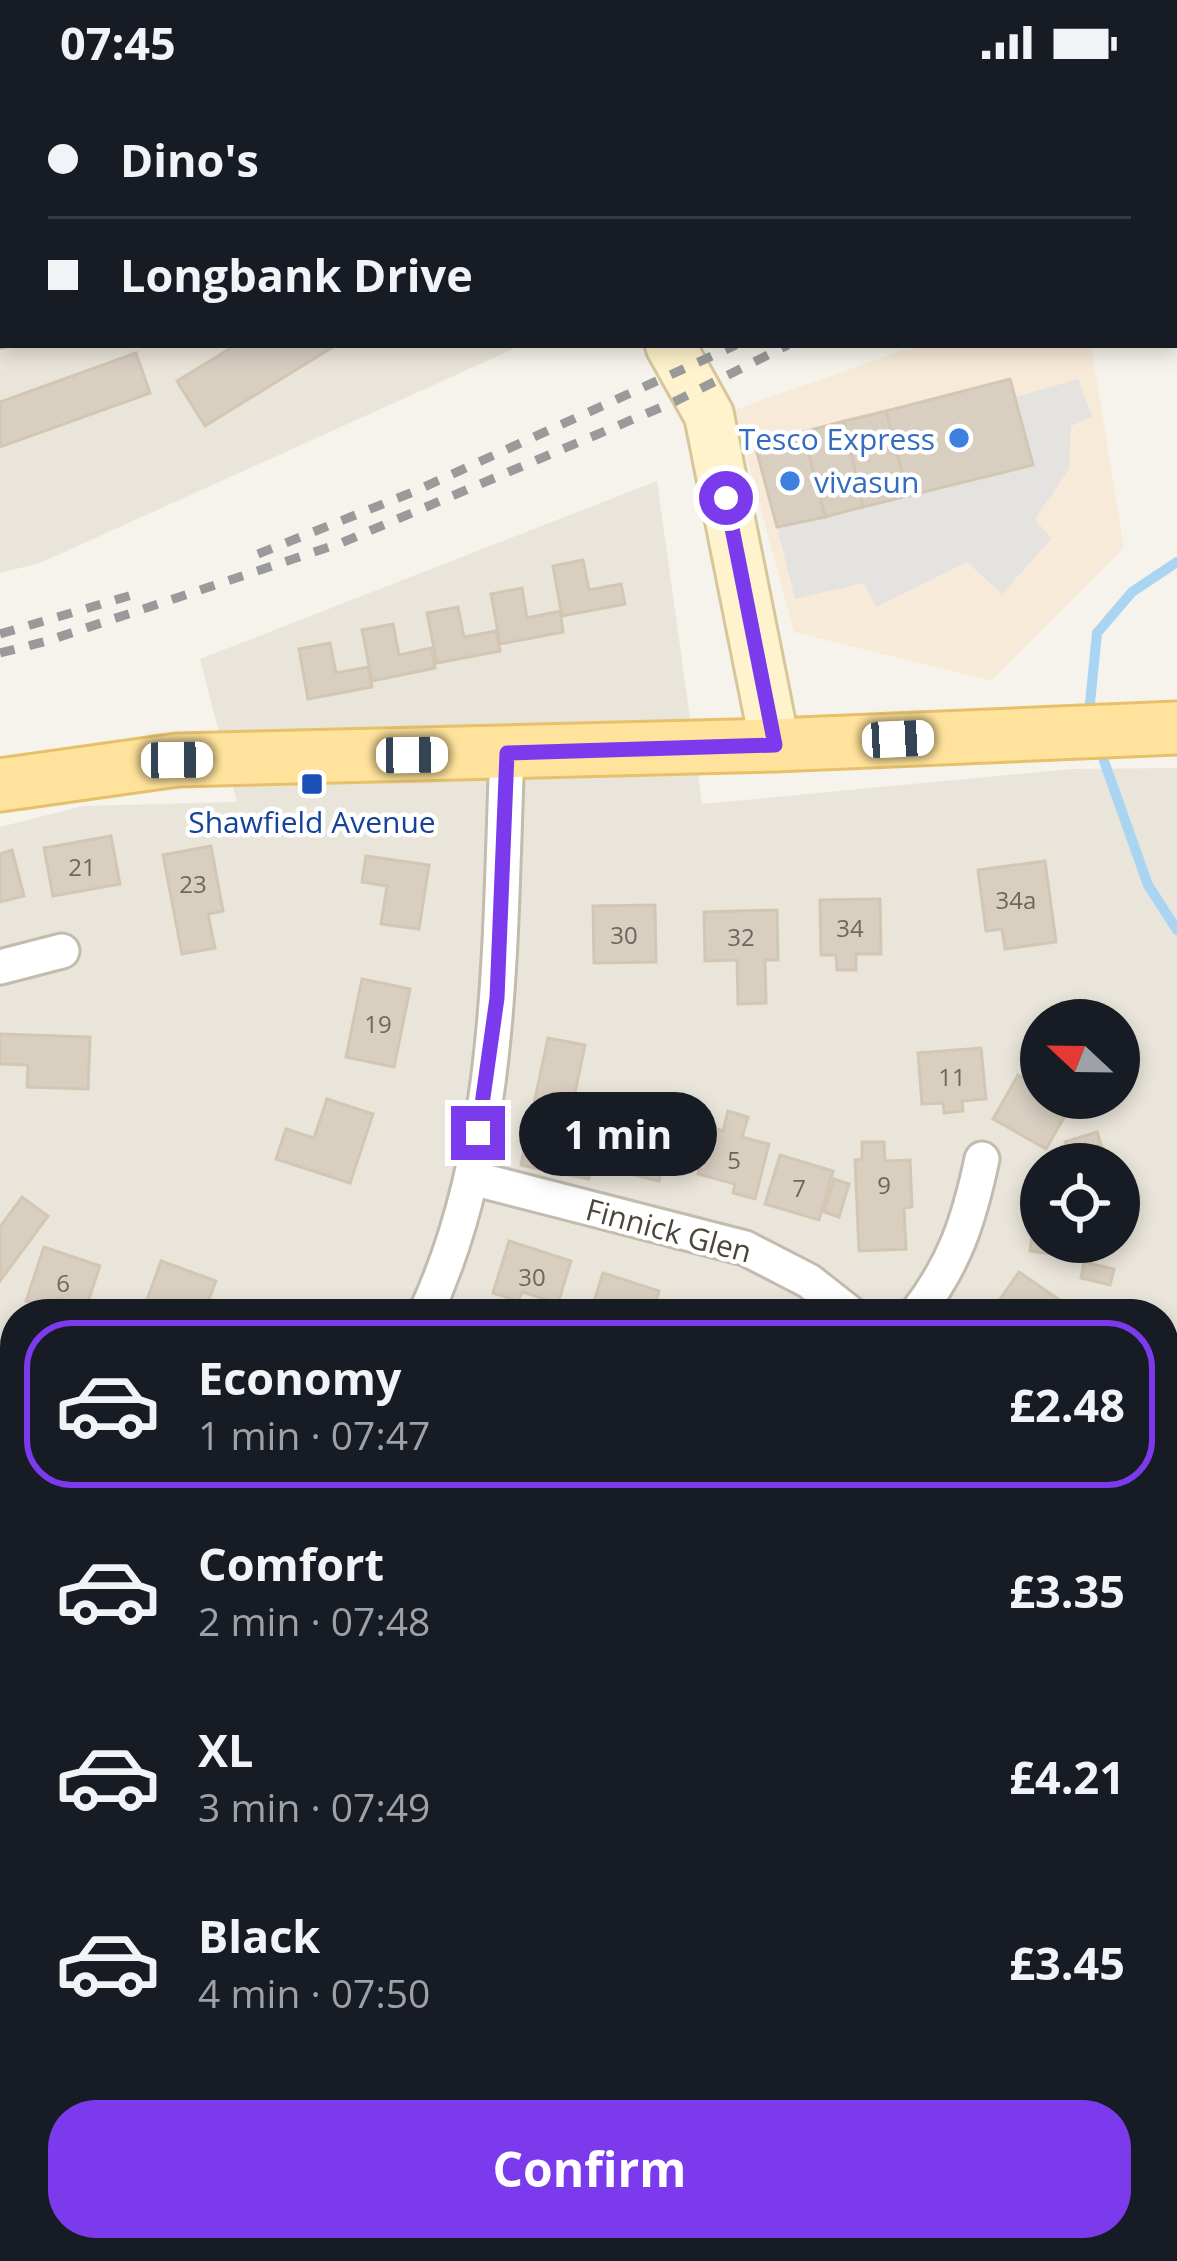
<!DOCTYPE html>
<html lang="en">
<head>
<meta charset="utf-8">
<style>
	body { margin:0; font-family:"Open Sans",sans-serif; background:#242831; color:#f1f3f6; height:100vh; display:flex; flex-direction:column; font-size:45px; white-space:nowrap }
	* { box-sizing:border-box; margin:0 }
	p { font-size:39px; color:#9ea1a6 }
	.icon { flex:none; width:66px; height:66px; fill:none; stroke:currentColor; stroke-width:2; stroke-linecap:round; stroke-linejoin:round }
	.map { position:relative; flex:1; overflow:hidden }
	.drawer { position:absolute; left:0px; top:1215px; width:1179px; height:963px; display:flex; flex-direction:column; background:#171b24; border-radius:48px 48px 0 0; box-shadow:0 6px 18px #0003 }
	.drawer>* { flex:none }
	.hud { position:absolute; left:0px; top:0px; width:1179px; height:264px; box-shadow:0 6px 18px #0003; display:grid; align-content:center; height:264px; padding:0 48px; background:#171b24 }
	.needle { width:78px; rotate:292deg }
	.fabs { position:absolute; left:1020px; top:915px; display:grid; gap:24px }
	.fabs a { display:grid; place-items:center; width:120px; height:120px; border-radius:50%; background:#171b24; box-shadow:0 6px 18px #0003; font-size:60px }
	.end { position:absolute; width:54px; height:54px; margin:-27px; border:15px solid #7c3aed; background:#fff; box-shadow:0 0 0 6px #fff }
	.from { border-radius:50% }
	.bubble { position:absolute; height:84px; border-radius:42px; background:#171b24; box-shadow:0 6px 18px #0003; font-size:39px; font-weight:700; line-height:84px; text-align:center }
	.car { position:absolute; width:36px; height:72px; margin:-36px -18px; border-radius:15px; box-shadow:0 0 9px 3px #0007; background:linear-gradient(#fff 24%,#345 0 40%,#fff 0 76%,#345 0 86%,#fff 0) }
	.hud b { display:flex; align-items:center; gap:42px; height:114px; font-size:45px }
	.hud b+b { border-top:3px solid #363941 }
	.hud i { width:30px; height:30px; background:#f1f3f6 }
	ul { padding:21px 0 0; list-style:none }
	li { display:flex; align-items:center; gap:36px; height:168px; margin:0 24px 18px; padding:0 24px; border:6px solid transparent; border-radius:48px }
	li div { flex:1 }
	li b { display:block; font-size:45px }
	li em { font-style:normal; font-weight:700 }
	li.active { border-color:#7c3aed }
	li>.icon { width:108px; height:108px; stroke-width:1.5 }
	.primary-button { display:flex; gap:24px; margin-top:auto; padding:24px 48px }
	.primary-button a { flex:1; height:138px; border-radius:48px; background:#7c3aed; color:#fff; font-size:48px; font-weight:700; line-height:138px; text-align:center }
	.status { display:flex; justify-content:space-between; align-items:center; height:84px; padding:0 60px; background:#171b24; direction:ltr }
	.status svg { height:33px; fill:currentColor }
	.map>svg:first-child { display:block }
	.residential { fill:#eae5da; fill-rule:evenodd }
	.commercial { fill:#f7ead8 }
	.green { fill:#d2eab5 }
	.parking { fill:#e5e3e0 }
	.lines { fill:none; stroke-linecap:round; stroke-linejoin:round }
	.stream { stroke:#a9d4f2; stroke-width:10 }
	.building { fill:#d8cfc1; stroke:#d3c7b4; stroke-width:3 }
	.lane-casing { stroke:#c2bbae; stroke-width:22 }
	.street-casing { stroke:#c2bbae; stroke-width:39 }
	.secondary-casing { stroke:#d6c79b; stroke-width:54 }
	.primary-casing { stroke:#e6c16a; stroke-width:57 }
	.lane { stroke:#fff; stroke-width:16 }
	.street { stroke:#fff; stroke-width:33 }
	.secondary { stroke:#fff3cd; stroke-width:48 }
	.primary { stroke:#ffe39c; stroke-width:51 }
	.rail { stroke:#9a9a9a; stroke-width:9; stroke-dasharray:15 15; stroke-linecap:butt }
	.route { stroke:#7c3aed; stroke-width:15 }
	.shop-dot { fill:#3f7fe0; stroke:#fff; stroke-width:4.5 }
	.transit-dot { fill:#1a4fb4; stroke:#fff; stroke-width:4.5 }
	.labels { text-anchor:middle; dominant-baseline:central; stroke-width:9; stroke-linejoin:round; paint-order:stroke }
	.number-label { font-size:24px; fill:#6e675b }
	.shop-label { font-size:30px; fill:#366cbe; stroke:#fff; text-anchor:end }
	.transit-label { font-size:30px; fill:#164399; stroke:#fff }
	.street-label { font-size:30px; fill:#4b4439; stroke:#fff }
</style>
</head>
<body>
<div class="status"><b>07:45</b><svg viewBox="0 0 49 12"><path d="M0 12V9h3v3zM5 12V6h3v6zM10 12V3h3v9zM15 12V0h3v12zM26 1h20v11H26zM47 4h2v5h-2z"/></svg></div>
<div class="map">
<svg width="1177" height="2177" viewBox="0 0 1177 2177">
	<rect width="100%" height="100%" fill="#f6f3ec"/>
	<g class="residential">
		<path d="M 0,0 L 846,0 L 847,3 L 3,3 L 3,261 L 522,261 L 40,479 L 0,489 Z"/>
		<path d="M 657,397 L 702,720 L 1072,685 L 1177,684 L 1177,2177 L 0,2177 L 0,743 L 83,722 L 237,718 L 200,575 ZM 1041,936 L 1119,936 L 1119,1014 L 1041,1014 ZM 1041,1080 L 1119,1080 L 1119,1158 L 1041,1158 ZM 15,1230 L 1164,1230 L 1164,2163 L 15,2163 Z"/>
	</g>
	<path class="commercial" d="M 933,261 L 1091,261 L 1124,464 L 991,597 L 794,548 L 734,326 L 904,266 Z"/>
	<path class="green" d="M 536,2163 L 688,2163 L 700,2177 L 549,2177 Z"/>
	<path class="parking" d="M 1078,295 L 1092,333 L 1071,342 L 1069,385 L 1035,435 L 1051,455 L 1002,510 L 967,478 L 876,523 L 864,499 L 795,515 L 777,443 L 1032,381 L 1015,313 Z"/>
	<g class="lines">
		<g class="stream">
			<path d="M 1090,619 L 1097,549 L 1132,508 L 1177,478"/>
			<path d="M 1104,677 L 1148,801 L 1177,846"/>
		</g>
	</g>
	<g class="building">
		<path d="M 236,261 L 336,261 L 205,342 L 177,297 Z"/>
		<path d="M 136,269 L 150,309 L 0,363 L 0,318 Z"/>
		<path d="M 1010,295 L 1033,381 L 908,412 L 886,327 Z"/>
		<path d="M 886,327 L 908,412 L 863,423 L 844,337 Z"/>
		<path d="M 844,337 L 863,423 L 825,433 L 803,348 Z"/>
		<path d="M 803,348 L 825,433 L 777,443 L 755,361 Z"/>
		<path d="M 583,476 L 589,506 L 621,500 L 625,520 L 562,532 L 553,482 Z"/>
		<path d="M 522,504 L 527,534 L 560,527 L 563,548 L 500,560 L 491,510 Z"/>
		<path d="M 458,523 L 464,553 L 496,547 L 500,567 L 437,579 L 427,529 Z"/>
		<path d="M 393,540 L 399,571 L 431,564 L 435,584 L 372,597 L 362,546 Z"/>
		<path d="M 330,559 L 336,589 L 368,583 L 372,603 L 308,615 L 299,565 Z"/>
		<path d="M 111,752 L 120,800 L 53,812 L 44,764 Z"/>
		<path d="M 211,762 L 223,827 L 208,830 L 215,864 L 182,870 L 163,771 Z"/>
		<path d="M 12,766 L 24,812 L 0,818 L 0,770 Z"/>
		<path d="M 366,772 L 429,781 L 419,845 L 381,840 L 387,802 L 362,798 Z"/>
		<path d="M 1045,777 L 1056,858 L 1005,865 L 1002,845 L 986,847 L 978,786 Z"/>
		<path d="M 880,815 L 881,870 L 856,870 L 856,886 L 837,886 L 836,871 L 821,871 L 820,816 Z"/>
		<path d="M 655,821 L 656,878 L 594,879 L 593,822 Z"/>
		<path d="M 777,826 L 778,876 L 765,876 L 766,919 L 738,920 L 737,876 L 705,877 L 704,828 Z"/>
		<path d="M 362,895 L 410,905 L 394,983 L 346,973 Z"/>
		<path d="M 0,950 L 90,953 L 88,1005 L 27,1003 L 28,981 L 0,980 Z"/>
		<path d="M 548,954 L 585,961 L 569,1038 L 599,1045 L 589,1095 L 521,1081 Z"/>
		<path d="M 981,964 L 986,1015 L 962,1017 L 963,1027 L 944,1029 L 943,1019 L 922,1020 L 918,969 Z"/>
		<path d="M 1018,991 L 1041,1004 L 1041,1014 L 1058,1014 L 1071,1021 L 1046,1065 L 993,1035 Z"/>
		<path d="M 327,1015 L 373,1030 L 350,1099 L 276,1075 L 286,1045 L 314,1054 Z"/>
		<path d="M 728,1027 L 748,1033 L 742,1053 L 769,1060 L 755,1115 L 733,1109 L 735,1100 L 698,1090 L 711,1043 L 723,1047 Z"/>
		<path d="M 616,1035 L 671,1048 L 659,1097 L 604,1084 Z"/>
		<path d="M 1097,1048 L 1103,1067 L 1071,1077 L 1065,1058 Z"/>
		<path d="M 862,1058 L 884,1058 L 885,1077 L 910,1076 L 912,1123 L 904,1124 L 906,1165 L 859,1167 L 855,1076 L 862,1075 Z"/>
		<path d="M 780,1071 L 833,1087 L 819,1136 L 765,1120 Z"/>
		<path d="M 834,1095 L 849,1100 L 839,1133 L 824,1128 Z"/>
		<path d="M 1039,1105 L 1041,1158 L 1085,1158 L 1083,1174 L 1030,1167 Z"/>
		<path d="M 22,1113 L 48,1132 L 0,1197 L 0,1143 Z"/>
		<path d="M 509,1157 L 571,1177 L 558,1219 L 522,1208 L 518,1217 L 493,1209 Z"/>
		<path d="M 44,1163 L 100,1182 L 86,1223 L 58,1214 L 54,1226 L 26,1217 Z"/>
		<path d="M 161,1177 L 216,1197 L 203,1230 L 142,1230 Z"/>
		<path d="M 1084,1178 L 1114,1185 L 1110,1201 L 1081,1194 Z"/>
		<path d="M 1019,1188 L 1058,1215 L 1048,1230 L 990,1230 Z"/>
		<path d="M 603,1189 L 659,1207 L 652,1230 L 590,1230 Z"/>
		<path d="M 1167,1350 L 1177,1361 L 1177,1420 L 1164,1432 Z"/>
		<path d="M 15,1653 L 15,1691 L 1,1685 Z"/>
		<path d="M 1164,1671 L 1177,1689 L 1176,1740 L 1164,1724 Z"/>
		<path d="M 0,1722 L 15,1736 L 15,1779 L 10,1784 L 0,1775 Z"/>
		<path d="M 1169,1954 L 1177,1965 L 1175,1988 L 1164,1974 L 1164,1957 Z"/>
		<path d="M 1164,2007 L 1177,2023 L 1177,2030 L 1164,2040 Z"/>
		<path d="M 10,2037 L 15,2040 L 15,2116 L 7,2128 L 0,2123 L 0,2053 Z"/>
		<path d="M 385,2163 L 427,2163 L 440,2177 L 371,2177 Z"/>
		<path d="M 934,2163 L 997,2163 L 987,2171 L 991,2177 L 945,2177 Z"/>
	</g>
	<g class="lines">
		<defs>
			<path id="lane" d="M 0,1938 L 15,1951"/>
			<g id="street">
				<path d="M 102,0 L 103,3"/>
				<path d="M 0,246 L 3,245"/>
				<path d="M 0,883 L 62,867"/>
				<path d="M 472,1094 L 745,1164 L 809,1197 L 851,1230"/>
				<path d="M 425,1230 C 505,1060 499,853 507,669"/>
				<path d="M 916,1230 C 955,1180 969,1136 982,1075"/>
				<path d="M 0,1275 L 15,1279"/>
				<path d="M 1164,1559 L 1177,1548"/>
				<path d="M 1164,1601 L 1177,1615"/>
				<path d="M 0,1878 L 15,1861"/>
				<path d="M 1164,2109 L 1177,2098"/>
				<path d="M 536,2163 L 549,2177"/>
				<path d="M 1083,2177 L 1100,2163"/>
			</g>
			<g id="secondary">
				<path d="M 610,0 L 610,3"/>
				<path d="M 670,261 L 709,331 L 775,661"/>
			</g>
			<path id="primary" d="M 0,701 L 177,676 L 775,661 L 1177,644"/>
		</defs>
		<use href="#lane" class="lane-casing"/>
		<use href="#street" class="street-casing"/>
		<use href="#secondary" class="secondary-casing"/>
		<use href="#primary" class="primary-casing"/>
		<use href="#lane" class="lane"/>
		<use href="#street" class="street"/>
		<use href="#secondary" class="secondary"/>
		<use href="#primary" class="primary"/>
		<g class="rail">
			<path d="M 1176,25 L 1177,25"/>
			<path d="M 1176,50 L 1177,50"/>
			<path d="M 258,470 L 413,408 L 736,261"/>
			<path d="M 0,550 L 132,511"/>
			<path d="M 0,569 L 47,557 L 341,459 L 676,317 L 788,261"/>
		</g>
	</g>
	<g class="lines">
		<path class="route" d="M 478,1049 L 497,914 L 507,669 L 775,661 L 726,414"/>
	</g>
	<g class="shop-dot">
		<circle cx="959" cy="354" r="12"/>
		<circle cx="790" cy="397" r="12"/>
	</g>
	<rect class="transit-dot" x="300" y="688" width="24" height="24" rx="6"/>
	<g class="labels">
		<g class="number-label">
			<text x="82" y="782">21</text>
			<text x="193" y="799">23</text>
			<text x="1016" y="815">34a</text>
			<text x="850" y="843">34</text>
			<text x="624" y="850">30</text>
			<text x="741" y="852">32</text>
			<text x="378" y="939">19</text>
			<text x="952" y="992">11</text>
			<text x="734" y="1075">5</text>
			<text x="884" y="1100">9</text>
			<text x="799" y="1103">7</text>
			<text x="532" y="1192">30</text>
			<text x="63" y="1198">6</text>
		</g>
		<g class="shop-label">
			<text x="935" y="354">Tesco Express</text>
			<text x="814" y="397" text-anchor="start">vivasun</text>
		</g>
		<g class="transit-label">
			<text x="312" y="737">Shawfield Avenue</text>
		</g>
		<g class="street-label">
			<text transform="translate(669 1146) rotate(15)">Finnick Glen</text>
		</g>
	</g>
</svg>
<div class="fabs">
<a><svg class="needle" viewBox="-14 -14 28 28"><path d="M0-13l5 13h-10z" fill="#e53935"/><path d="M0 13l5-13h-10z" fill="#9ea1a6"/></svg></a>
<a><svg class="icon" aria-label="locate" viewBox="0 0 24 24"><circle cx="12" cy="12" r="6"/><path d="M12 2v4M12 18v4M2 12h4M18 12h4"/></svg></a>
</div>
<i class="end from" style="left:726px;top:414px"></i>
<i class="end" style="left:478px;top:1049px"></i>
<div class="bubble" style="left:519px;top:1008px;width:198px">1 min</div>
<i class="car" style="left:898px;top:655px;rotate:87deg"></i>
<i class="car" style="left:412px;top:671px;rotate:89deg"></i>
<i class="car" style="left:177px;top:676px;rotate:89deg"></i>
<div class="hud">
<b><i class="from"></i>Dino's</b>
<b><i></i>Longbank Drive</b>
</div>
<section class="drawer">
<ul>
<li class="active"><svg class="icon" aria-label="car" viewBox="0 0 24 24"><path d="M5 17H2v-5l4-1 3-4h7l3 4 3 1v5h-3M9 17h6M6 11h13"/><circle cx="7" cy="17" r="2"/><circle cx="17" cy="17" r="2"/></svg><div><b>Economy</b><p>1 min · 07:47</p></div><em>£2.48</em></li>
<li><svg class="icon" aria-label="car" viewBox="0 0 24 24"><path d="M5 17H2v-5l4-1 3-4h7l3 4 3 1v5h-3M9 17h6M6 11h13"/><circle cx="7" cy="17" r="2"/><circle cx="17" cy="17" r="2"/></svg><div><b>Comfort</b><p>2 min · 07:48</p></div><em>£3.35</em></li>
<li><svg class="icon" aria-label="car" viewBox="0 0 24 24"><path d="M5 17H2v-5l4-1 3-4h7l3 4 3 1v5h-3M9 17h6M6 11h13"/><circle cx="7" cy="17" r="2"/><circle cx="17" cy="17" r="2"/></svg><div><b>XL</b><p>3 min · 07:49</p></div><em>£4.21</em></li>
<li><svg class="icon" aria-label="car" viewBox="0 0 24 24"><path d="M5 17H2v-5l4-1 3-4h7l3 4 3 1v5h-3M9 17h6M6 11h13"/><circle cx="7" cy="17" r="2"/><circle cx="17" cy="17" r="2"/></svg><div><b>Black</b><p>4 min · 07:50</p></div><em>£3.45</em></li>
</ul>
<div class="primary-button"><a>Confirm</a></div>
</section>
</div>
</body>
</html>
